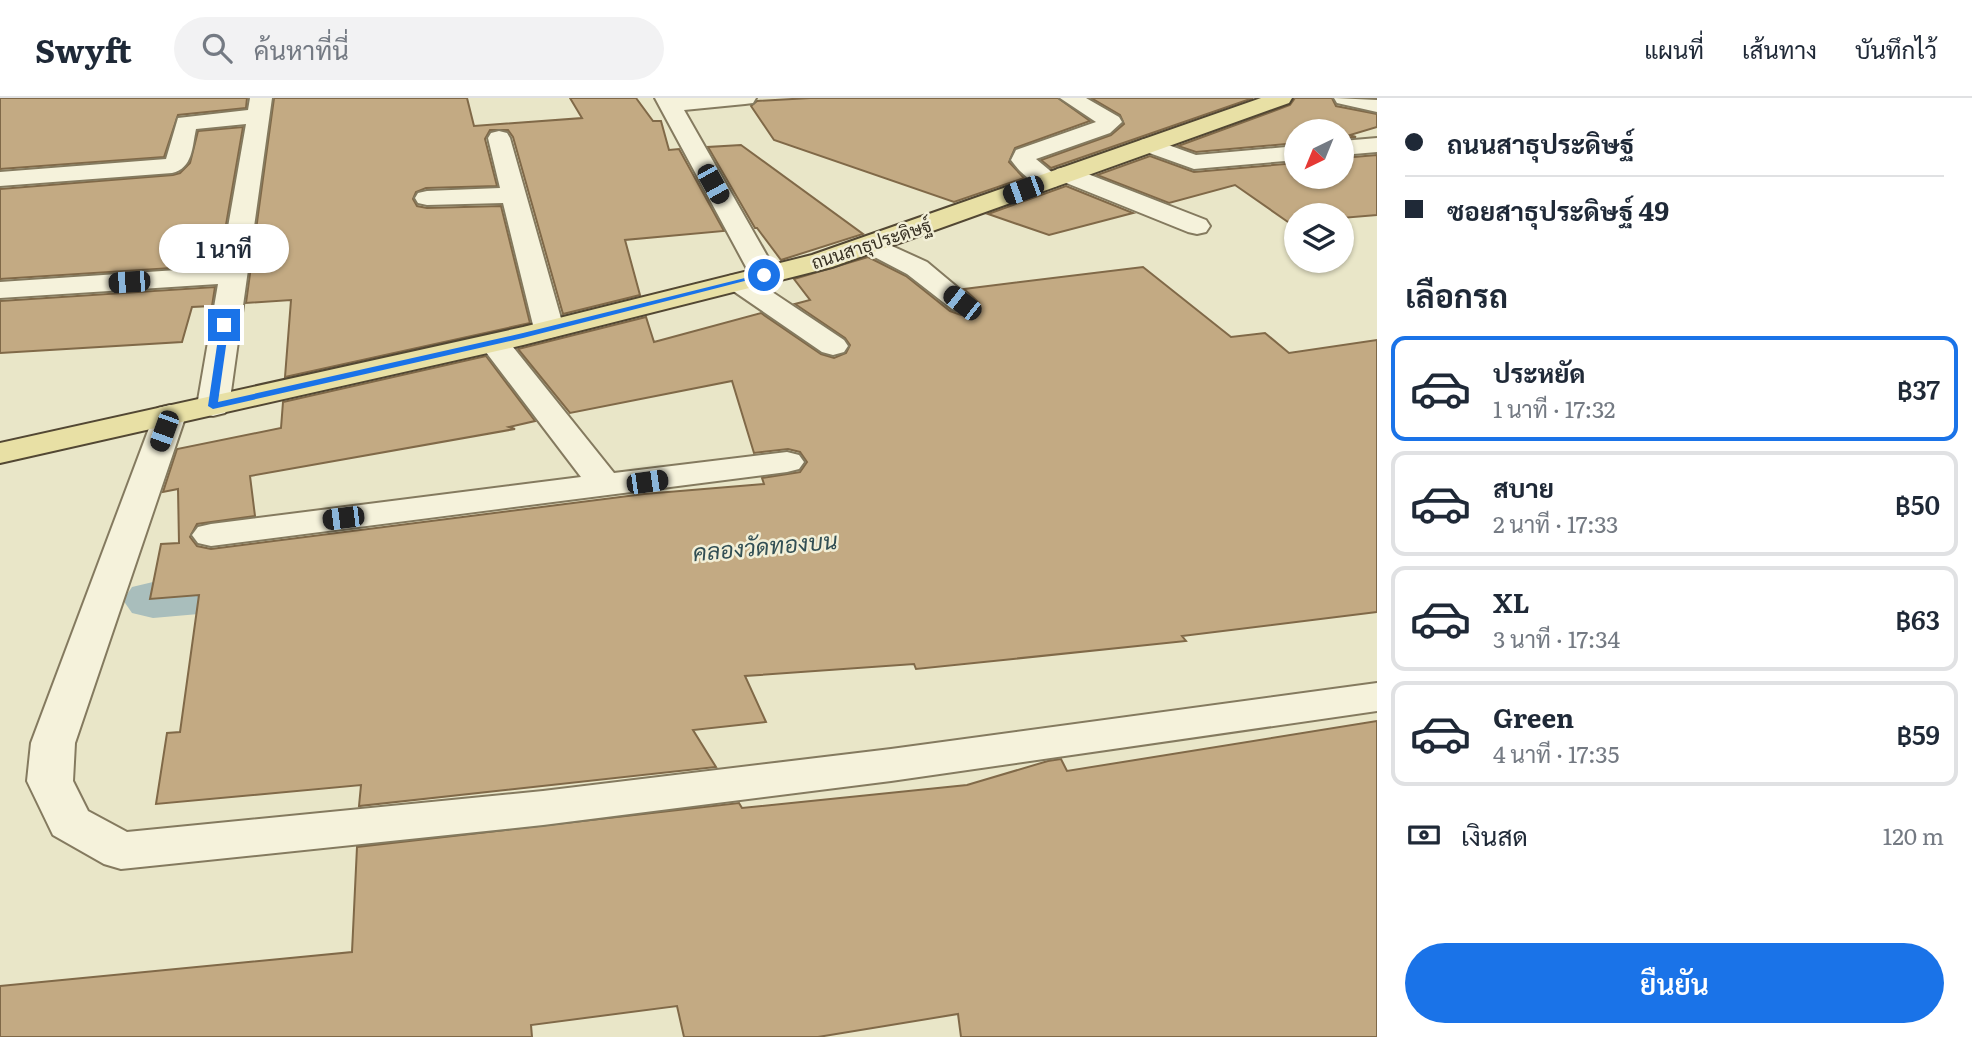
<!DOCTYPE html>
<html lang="th">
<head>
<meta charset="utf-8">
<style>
	body { margin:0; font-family:Literata,Sarabun,serif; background:#f2f2f3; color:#1f2937; height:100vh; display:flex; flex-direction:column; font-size:26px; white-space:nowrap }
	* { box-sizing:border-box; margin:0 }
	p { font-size:23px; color:#747a83 }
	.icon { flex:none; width:38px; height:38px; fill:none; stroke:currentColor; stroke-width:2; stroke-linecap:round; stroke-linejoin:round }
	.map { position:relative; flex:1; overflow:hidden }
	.details { display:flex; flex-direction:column; background:#fff; width:595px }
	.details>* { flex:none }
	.top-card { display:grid; align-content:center; height:154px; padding:0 28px; background:#fff }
	.needle { width:46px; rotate:223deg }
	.controls { position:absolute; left:1284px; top:21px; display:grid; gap:14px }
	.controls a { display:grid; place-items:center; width:70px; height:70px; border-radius:50%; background:#fff; box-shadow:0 2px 5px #0004; font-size:35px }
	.end { position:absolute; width:32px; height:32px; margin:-16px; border:9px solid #1a73e8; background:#fff; box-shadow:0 0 0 4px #fff }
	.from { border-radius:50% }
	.bubble { position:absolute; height:49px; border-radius:24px; background:#fff; box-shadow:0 2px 5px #0004; font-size:23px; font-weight:600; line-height:49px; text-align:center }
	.car { position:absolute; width:21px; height:42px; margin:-21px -10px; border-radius:9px; box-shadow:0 0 5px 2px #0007; background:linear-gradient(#222 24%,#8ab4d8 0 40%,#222 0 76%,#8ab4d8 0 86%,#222 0) }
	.top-card b { display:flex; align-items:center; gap:24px; height:66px; font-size:26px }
	.top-card b+b { border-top:2px solid #e0e1e3 }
	.top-card i { width:18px; height:18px; background:#1f2937 }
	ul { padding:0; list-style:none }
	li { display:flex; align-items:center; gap:21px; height:105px; margin:0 14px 10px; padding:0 14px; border:4px solid #e0e1e3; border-radius:14px }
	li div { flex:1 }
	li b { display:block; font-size:26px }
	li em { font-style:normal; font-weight:600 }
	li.selected { border-color:#1a73e8 }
	li>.icon { width:63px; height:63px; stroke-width:1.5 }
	h2 { padding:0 28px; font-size:32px; line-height:84px }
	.pay { display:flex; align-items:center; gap:18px; height:77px; padding:0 28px; font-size:26px }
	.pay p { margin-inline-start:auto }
	.primary-button { display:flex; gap:14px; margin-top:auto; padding:14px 28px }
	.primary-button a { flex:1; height:80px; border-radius:42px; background:#1a73e8; color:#fff; font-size:28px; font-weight:600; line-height:80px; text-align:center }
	header { display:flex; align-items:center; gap:42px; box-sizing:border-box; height:98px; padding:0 35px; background:#fff; border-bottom:2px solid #e0e1e3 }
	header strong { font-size:33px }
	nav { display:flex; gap:38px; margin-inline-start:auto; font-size:24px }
	.search { width:490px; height:63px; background:#f2f2f3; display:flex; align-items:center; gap:18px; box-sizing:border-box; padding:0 24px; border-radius:38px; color:#747a83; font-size:26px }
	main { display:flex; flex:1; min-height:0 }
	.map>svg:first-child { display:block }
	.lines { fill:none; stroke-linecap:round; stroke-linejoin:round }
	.canal { fill:#a9bebc; fill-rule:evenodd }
	.building { fill:#c3aa83; stroke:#806948; stroke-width:2 }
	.minor-casing { stroke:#847a5f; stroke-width:4 }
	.major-casing { stroke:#524733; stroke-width:4 }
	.minor { fill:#f5f2db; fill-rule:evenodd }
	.major { fill:#e8e0a5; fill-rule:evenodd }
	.route { fill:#1a73e8 }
	.labels { text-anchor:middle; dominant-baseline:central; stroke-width:5; stroke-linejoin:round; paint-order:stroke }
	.far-street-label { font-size:18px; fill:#362f21; stroke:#f2efd7 }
	.water-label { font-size:23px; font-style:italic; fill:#324f54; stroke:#f2efd7 }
</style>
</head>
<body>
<header>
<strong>Swyft</strong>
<div class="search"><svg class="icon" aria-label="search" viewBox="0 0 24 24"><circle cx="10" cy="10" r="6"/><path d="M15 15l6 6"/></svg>ค้นหาที่นี่</div>
<nav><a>แผนที่</a><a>เส้นทาง</a><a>บันทึกไว้</a></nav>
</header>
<main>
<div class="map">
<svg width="1377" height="939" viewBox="0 0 1377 939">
	<rect width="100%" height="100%" fill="#e9e6c8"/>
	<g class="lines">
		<path class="canal" d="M 279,473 L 300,478 L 308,491 L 300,504 L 279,509 L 153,520 L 132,515 L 123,502 L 132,489 L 153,484 Z"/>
	</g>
	<g class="building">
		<path d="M 0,0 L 247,0 L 246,10 L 178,17 L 164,59 L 0,71 Z"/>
		<path d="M 274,0 L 467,0 L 474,28 L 582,20 L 570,0 L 636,0 L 653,23 L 661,23 L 669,52 L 679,51 L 724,133 L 625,142 L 640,197 L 563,216 L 513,39 L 508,32 L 490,32 L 485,41 L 497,88 L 426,90 L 416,94 L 413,101 L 417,108 L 427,110 L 501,108 L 530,225 L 285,279 L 291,202 L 246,205 Z"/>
		<path d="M 810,0 L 1058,0 L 1090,23 L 1015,50 L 1009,64 L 1024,80 L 954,104 L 774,42 L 751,8 L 757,3 Z"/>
		<path d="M 1091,0 L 1253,0 L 1051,70 L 1041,62 L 1111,37 L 1124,26 L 1120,17 Z"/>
		<path d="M 1295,0 L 1332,0 L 1336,8 L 1377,16 L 1377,29 L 1350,37 L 1356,39 L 1342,40 L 1342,33 L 1297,33 L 1297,45 L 1196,54 L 1178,48 L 1290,7 Z"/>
		<path d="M 243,29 L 219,167 L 0,181 L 0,91 L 173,77 L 180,75 L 190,65 L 198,33 Z"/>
		<path d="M 741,47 L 863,136 L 781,162 L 757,130 L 755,130 L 708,49 Z"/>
		<path d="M 1377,57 L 1377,117 L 1342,120 L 1342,117 L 1297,117 L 1297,123 L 1288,124 L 1235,87 L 1169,105 L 1097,77 L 1150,58 L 1194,74 L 1297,65 L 1297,79 L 1342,79 L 1342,60 Z"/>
		<path d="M 1066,88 L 1133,115 L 1049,137 L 988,116 Z"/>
		<path d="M 868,159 L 906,178 L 950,213 L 961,217 L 973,214 L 979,205 L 964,191 L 1143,169 L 1231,239 L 1265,235 L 1289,255 L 1377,242 L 1377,514 L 1182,538 L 1186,543 L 916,571 L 914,566 L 745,578 L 766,624 L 693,632 L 716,669 L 359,708 L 361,687 L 156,706 L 167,635 L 180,634 L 199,497 L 150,501 L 161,446 L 179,445 L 178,391 L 163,394 L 177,351 L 281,330 L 283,304 L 486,258 L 535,323 L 509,329 L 515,331 L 250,378 L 255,418 L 197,426 L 190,439 L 197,448 L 211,451 L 644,396 L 764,386 L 762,380 L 800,374 L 807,364 L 800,354 L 788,351 L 754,355 L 732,283 L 570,315 L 518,251 L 646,219 L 654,244 L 761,215 L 821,256 L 834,260 L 846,255 L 850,247 L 845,240 L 795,206 L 810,202 L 794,181 Z"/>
		<path d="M 215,189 L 212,208 L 192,209 L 182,244 L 0,255 L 0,203 Z"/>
		<path d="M 1377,623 L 1377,939 L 961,939 L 958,916 L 818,939 L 684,939 L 677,908 L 531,927 L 532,939 L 0,939 L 0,888 L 352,854 L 357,749 L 739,705 L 742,710 L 967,687 L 1048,663 L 1061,661 L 1067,673 Z"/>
	</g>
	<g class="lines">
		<defs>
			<g id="minor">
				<path d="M 250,0 L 272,0 L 229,308 L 225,315 L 213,318 L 201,315 L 197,308 L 218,186 L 0,200 L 0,184 L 221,169 L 246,26 L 196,31 C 192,49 193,70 172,75 L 0,88 L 0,74 L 166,61 L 178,20 L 248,12 Z"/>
				<path d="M 655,0 L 756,0 L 753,5 L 745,6 L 684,12 L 778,177 L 774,183 L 757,184 L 844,242 L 848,248 L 844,254 L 833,257 L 822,254 L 729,190 L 725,184 L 729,178 L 739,176 L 752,180 Z"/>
				<path d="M 1060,0 L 1086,0 L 1119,19 L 1122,24 L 1110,35 L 1036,61 L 1054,76 L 1057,71 L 1066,69 L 1075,71 L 1206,122 L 1210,128 L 1206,134 L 1197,136 L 1188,134 L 1059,82 L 1057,88 C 1039,93 1021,76 1011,62 L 1016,52 L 1096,24 Z"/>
				<path d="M 1334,0 L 1377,2 L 1377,14 L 1337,5 Z"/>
				<path d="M 499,33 L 507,35 L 510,40 L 564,231 L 560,237 L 549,240 L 538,237 L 534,231 L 503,105 L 427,107 L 418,105 L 415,100 L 418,95 L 427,93 L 500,90 L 488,40 L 491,35 Z"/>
				<path d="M 1149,40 L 1196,57 L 1297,48 L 1297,62 L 1194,71 L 1141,52 L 1137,47 L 1141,42 Z"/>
				<path d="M 1377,40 L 1377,54 L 1342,57 L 1342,43 Z"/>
				<path d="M 872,139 L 927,164 L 976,205 L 972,211 L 962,214 L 952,211 L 907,176 L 863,153 L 859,147 L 863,141 Z"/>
				<path d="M 494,236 L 505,239 L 614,375 L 787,354 L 799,357 L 804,364 L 799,371 L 787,374 L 211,448 L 198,445 L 192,437 L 198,429 L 211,426 L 581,379 L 479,245 L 483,239 Z"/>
				<path d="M 170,307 L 182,310 L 186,317 L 75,645 L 73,683 L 88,713 L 127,734 L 543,693 L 891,651 L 1377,585 L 1377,613 L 891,683 L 543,727 L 121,771 L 104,766 L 53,737 L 27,683 L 31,645 L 154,317 L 158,310 Z"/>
			</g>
			<path id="major" d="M 1261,0 L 1292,0 L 1289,5 L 832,169 L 523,247 L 0,365 L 0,345 L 523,229 L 812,157 Z"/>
		</defs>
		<use href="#minor" class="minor-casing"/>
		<use href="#major" class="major-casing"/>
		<use href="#minor" class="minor"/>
		<use href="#major" class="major"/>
	</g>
	<path class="route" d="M 761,176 L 768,177 L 523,240 L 213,311 L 208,308 L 220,227 L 224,224 L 229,227 L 218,304 L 523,235 Z"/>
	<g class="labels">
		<g class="far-street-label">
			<text transform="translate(871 145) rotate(-18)">ถนนสาธุประดิษฐ์</text>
		</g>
		<g class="water-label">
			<text transform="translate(765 447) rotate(-5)">คลองวัดทองบน</text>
		</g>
	</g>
</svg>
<div class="controls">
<a><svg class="needle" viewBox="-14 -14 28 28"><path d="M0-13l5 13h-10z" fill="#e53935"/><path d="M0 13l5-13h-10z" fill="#747a83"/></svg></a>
<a><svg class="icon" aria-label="layers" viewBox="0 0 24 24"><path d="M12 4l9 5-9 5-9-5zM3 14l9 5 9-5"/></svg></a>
</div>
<i class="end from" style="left:764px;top:177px"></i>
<i class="end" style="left:224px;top:227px"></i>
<div class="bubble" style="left:159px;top:126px;width:130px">1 นาที</div>
<i class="car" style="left:713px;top:86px;rotate:151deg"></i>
<i class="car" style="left:1023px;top:92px;rotate:250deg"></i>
<i class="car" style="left:129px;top:184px;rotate:266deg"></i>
<i class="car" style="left:962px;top:205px;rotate:308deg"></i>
<i class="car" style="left:164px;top:333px;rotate:200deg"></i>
<i class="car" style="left:647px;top:384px;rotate:82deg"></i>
<i class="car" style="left:343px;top:420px;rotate:263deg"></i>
</div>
<section class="details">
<div class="top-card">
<b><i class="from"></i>ถนนสาธุประดิษฐ์</b>
<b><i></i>ซอยสาธุประดิษฐ์ 49</b>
</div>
<h2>เลือกรถ</h2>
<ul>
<li class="selected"><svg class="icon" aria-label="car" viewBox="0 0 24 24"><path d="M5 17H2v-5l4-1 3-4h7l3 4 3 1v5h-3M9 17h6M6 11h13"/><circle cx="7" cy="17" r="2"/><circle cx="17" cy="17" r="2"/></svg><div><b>ประหยัด</b><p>1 นาที · 17:32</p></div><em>฿37</em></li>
<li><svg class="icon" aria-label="car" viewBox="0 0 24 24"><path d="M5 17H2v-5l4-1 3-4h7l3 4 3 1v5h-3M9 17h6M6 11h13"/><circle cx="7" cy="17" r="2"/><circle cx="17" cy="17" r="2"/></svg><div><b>สบาย</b><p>2 นาที · 17:33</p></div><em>฿50</em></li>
<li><svg class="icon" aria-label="car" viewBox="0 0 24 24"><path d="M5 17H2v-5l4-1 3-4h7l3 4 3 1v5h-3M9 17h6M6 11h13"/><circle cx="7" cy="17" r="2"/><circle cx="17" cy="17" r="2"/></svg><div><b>XL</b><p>3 นาที · 17:34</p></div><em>฿63</em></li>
<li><svg class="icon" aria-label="car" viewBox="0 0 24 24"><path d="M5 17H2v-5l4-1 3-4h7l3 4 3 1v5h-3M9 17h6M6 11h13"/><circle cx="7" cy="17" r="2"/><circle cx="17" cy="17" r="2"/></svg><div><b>Green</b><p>4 นาที · 17:35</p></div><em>฿59</em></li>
</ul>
<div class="pay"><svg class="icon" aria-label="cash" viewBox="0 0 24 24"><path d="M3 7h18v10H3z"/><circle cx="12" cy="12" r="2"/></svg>เงินสด<p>120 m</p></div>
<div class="primary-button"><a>ยืนยัน</a></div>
</section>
</main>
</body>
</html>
